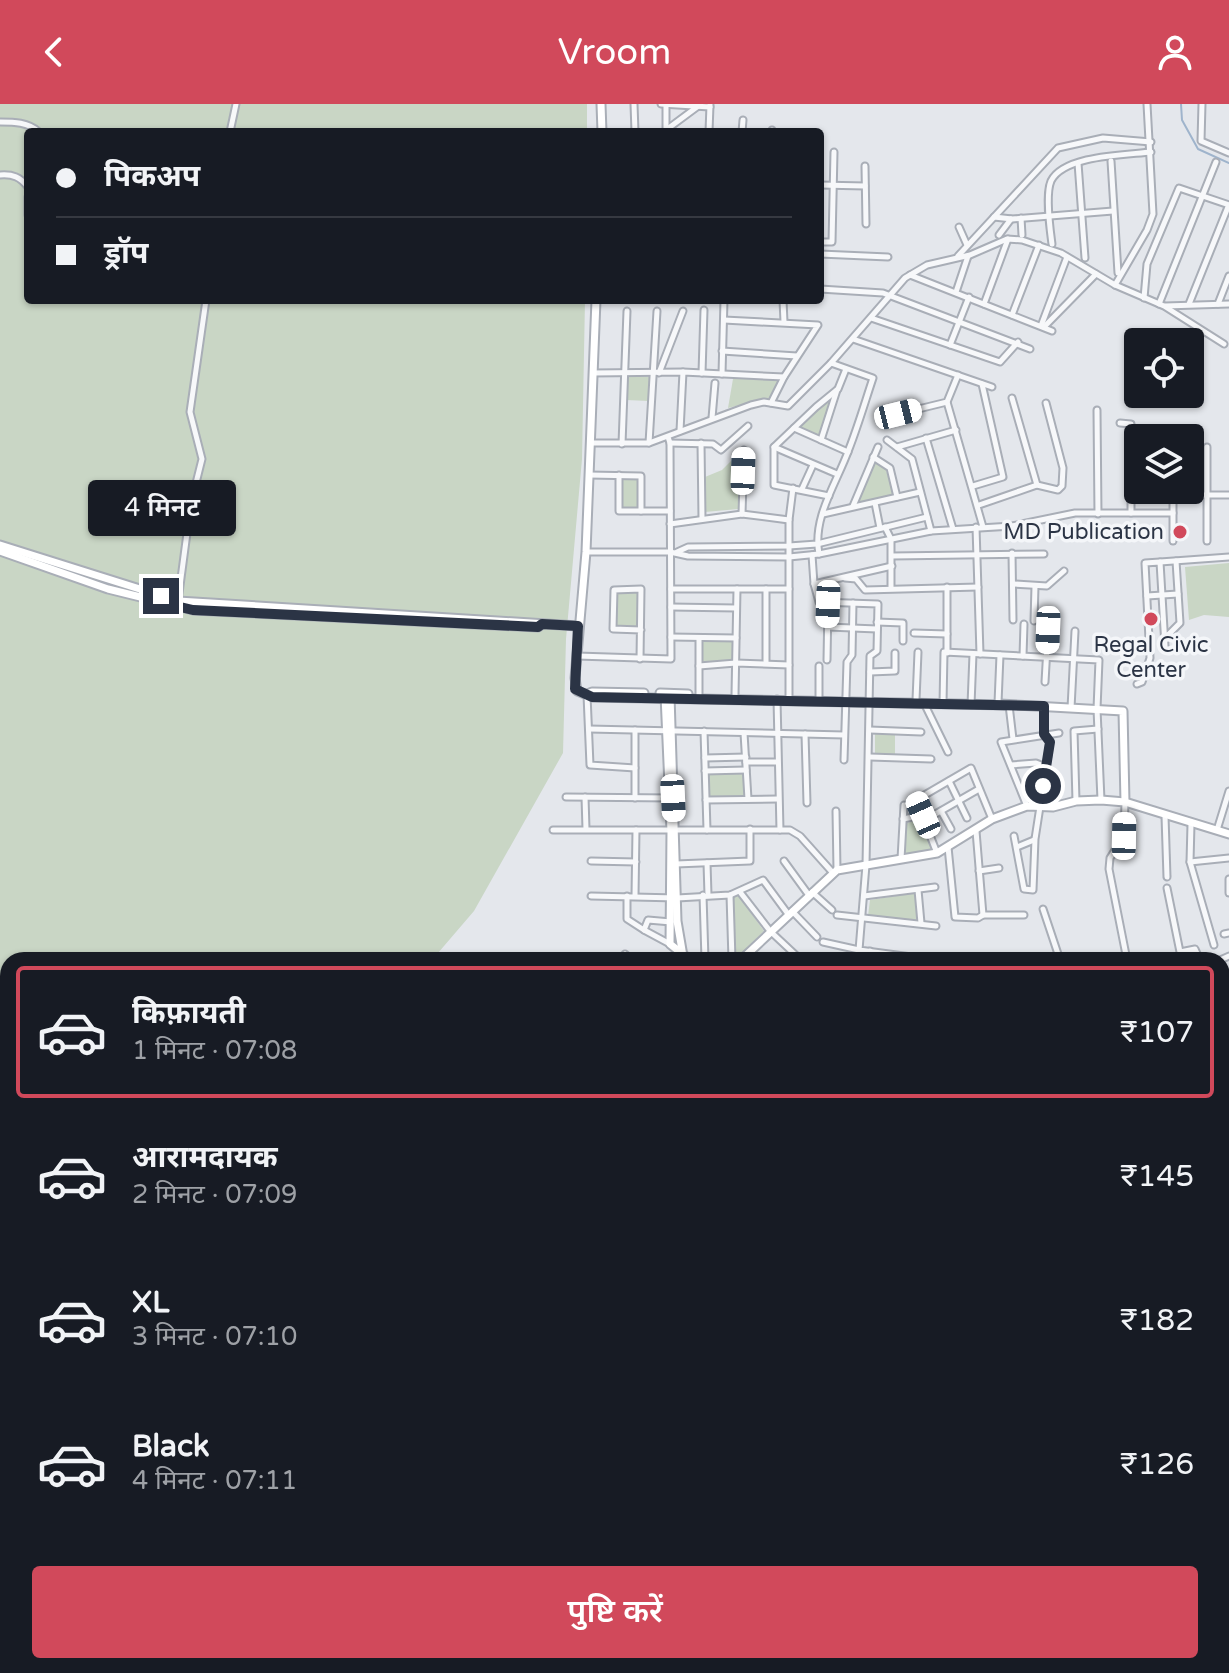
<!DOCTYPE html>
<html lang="hi">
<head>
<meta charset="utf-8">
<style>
	body { margin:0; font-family:"Varela Round","Noto Sans Devanagari",sans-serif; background:#20242c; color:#f1f3f6; height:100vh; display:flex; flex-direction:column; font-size:30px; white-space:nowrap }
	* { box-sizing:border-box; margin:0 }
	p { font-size:26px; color:#9ea1a6 }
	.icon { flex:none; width:44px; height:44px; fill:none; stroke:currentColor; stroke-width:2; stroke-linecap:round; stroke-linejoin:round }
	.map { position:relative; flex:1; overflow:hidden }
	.side { position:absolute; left:0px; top:848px; width:1230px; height:722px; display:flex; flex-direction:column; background:#171b24; border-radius:24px 24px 0 0; box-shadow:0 2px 6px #0004 }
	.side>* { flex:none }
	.top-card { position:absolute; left:24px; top:24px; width:800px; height:176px; border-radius:8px; box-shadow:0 2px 6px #0004; display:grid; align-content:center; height:176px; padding:0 32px; background:#171b24 }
	.controls { position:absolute; left:1124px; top:224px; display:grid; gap:16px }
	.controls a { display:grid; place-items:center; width:80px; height:80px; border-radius:8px; background:#171b24; box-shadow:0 2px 6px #0004; font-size:40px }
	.end { position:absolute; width:36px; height:36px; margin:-18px; border:10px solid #2b3445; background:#fff; box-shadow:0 0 0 4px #fff }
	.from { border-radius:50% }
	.bubble { position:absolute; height:56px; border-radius:8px; background:#171b24; box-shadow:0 2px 6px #0004; font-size:26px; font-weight:600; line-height:56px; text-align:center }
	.car { position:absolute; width:24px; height:48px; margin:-24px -12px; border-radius:10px; box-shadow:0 0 6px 2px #0007; background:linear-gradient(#fff 24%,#345 0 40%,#fff 0 76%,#345 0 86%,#fff 0) }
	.top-card b { display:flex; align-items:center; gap:28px; height:76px; font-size:30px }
	.top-card b+b { border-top:2px solid #363941 }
	.top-card i { width:20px; height:20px; background:#f1f3f6 }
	ul { padding:14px 0 0; list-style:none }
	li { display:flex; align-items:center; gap:24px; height:132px; margin:0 16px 12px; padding:0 16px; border:4px solid transparent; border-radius:8px }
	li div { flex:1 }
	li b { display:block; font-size:30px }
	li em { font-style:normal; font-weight:600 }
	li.selected { border-color:#d1495b }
	li>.icon { width:72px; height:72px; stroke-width:1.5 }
	.primary-button { display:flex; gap:16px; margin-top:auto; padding:16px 32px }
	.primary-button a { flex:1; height:92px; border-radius:8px; background:#d1495b; color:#fff; font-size:32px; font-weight:600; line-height:92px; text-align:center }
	header { display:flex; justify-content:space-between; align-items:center; height:104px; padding:0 32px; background:#d1495b; color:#fff; font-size:36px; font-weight:600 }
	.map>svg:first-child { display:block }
	.green { fill:#c9d6c5 }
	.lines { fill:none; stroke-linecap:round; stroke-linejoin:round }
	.stream { stroke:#9fb4cc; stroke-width:2 }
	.street-casing { stroke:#a9aeb7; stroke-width:9 }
	.secondary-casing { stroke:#a9aeb7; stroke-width:11 }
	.street { stroke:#f7f8fa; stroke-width:5 }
	.secondary { stroke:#fff; stroke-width:7 }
	.route { stroke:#2b3445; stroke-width:10 }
	.poi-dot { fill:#d1495b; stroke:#f4f6f9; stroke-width:3 }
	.labels { text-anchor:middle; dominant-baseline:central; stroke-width:7; stroke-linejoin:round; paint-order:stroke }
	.poi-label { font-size:22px; fill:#2b3445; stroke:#f4f6f9; text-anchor:end }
</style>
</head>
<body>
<header><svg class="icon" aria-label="back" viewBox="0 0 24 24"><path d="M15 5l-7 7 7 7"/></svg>Vroom<svg class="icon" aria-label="person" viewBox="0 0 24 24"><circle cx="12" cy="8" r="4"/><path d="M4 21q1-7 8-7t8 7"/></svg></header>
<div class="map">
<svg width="1229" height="1569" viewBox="0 0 1229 1569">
	<rect width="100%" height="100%" fill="#e4e7ec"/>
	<g class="green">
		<path d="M 0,0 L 587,0 L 587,28 L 28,28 L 28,196 L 585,196 L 582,355 L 566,535 L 563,649 L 474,807 L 432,856 L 8,856 L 8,940 L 0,940 Z"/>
		<path d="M 627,273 L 650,273 L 649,297 L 626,296 Z"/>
		<path d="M 744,273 L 780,275 L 772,293 L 728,304 L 733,275 Z"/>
		<path d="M 836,288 L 820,332 L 798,323 Z"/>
		<path d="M 739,349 L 738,405 L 705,408 L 705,373 L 722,366 Z"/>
		<path d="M 874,357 L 885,363 L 894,391 L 857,400 Z"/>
		<path d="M 620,374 L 638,374 L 639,405 L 621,405 Z"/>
		<path d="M 1229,459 L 1229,513 L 1204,511 L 1189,516 L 1185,463 Z"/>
		<path d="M 639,488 L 638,524 L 616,523 L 616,490 Z"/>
		<path d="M 734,536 L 734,557 L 701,560 L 701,537 Z"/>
		<path d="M 875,630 L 895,631 L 895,651 L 875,651 Z"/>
		<path d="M 745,669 L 746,693 L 709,694 L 708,670 Z"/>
		<path d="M 919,715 L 933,747 L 904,752 L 905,720 Z"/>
		<path d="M 915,789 L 917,816 L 868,812 L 870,796 Z"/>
		<path d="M 738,791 L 764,827 L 734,856 L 733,792 Z"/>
	</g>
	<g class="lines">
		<g class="stream">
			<path d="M 1181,0 L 1182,16 L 1198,45 L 1229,59"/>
			<path d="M 4,1551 L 8,1560"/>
			<path d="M 9,1562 L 12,1569"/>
		</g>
		<defs>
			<g id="street">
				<path d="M 634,0 L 635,28"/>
				<path d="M 661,0 L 710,3"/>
				<path d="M 1202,0 L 1201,37 L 1229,49"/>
				<path d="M 0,18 C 14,18 28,18 39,28"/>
				<path d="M 666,26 L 697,3"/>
				<path d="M 772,26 L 772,28"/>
				<path d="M 666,27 L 666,0"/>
				<path d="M 230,28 L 236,0"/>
				<path d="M 709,28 L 710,1"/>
				<path d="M 742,28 L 743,16"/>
				<path d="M 1111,57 L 1118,169"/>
				<path d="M 1078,59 L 1085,154"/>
				<path d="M 865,62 L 866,120"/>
				<path d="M 0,71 C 13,70 20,73 28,83"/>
				<path d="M 820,81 L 865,82"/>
				<path d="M 28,93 L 28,111"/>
				<path d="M 994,113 L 1012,115 L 1113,107"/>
				<path d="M 1021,114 L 1022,131"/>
				<path d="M 959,123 L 967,141"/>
				<path d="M 999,131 L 1011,115"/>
				<path d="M 820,138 L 832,138 L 834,48"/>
				<path d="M 1052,140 C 1050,125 1045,91 1051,77 C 1064,51 1126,51 1151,48"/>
				<path d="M 820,150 L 888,153"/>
				<path d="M 958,152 L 1058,44 L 1103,34 L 1151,38"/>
				<path d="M 910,171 L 1052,227"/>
				<path d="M 1115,181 L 1147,126 L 1153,110 L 1147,0"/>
				<path d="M 820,185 L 883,189 L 1030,245"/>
				<path d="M 956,188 L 968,152"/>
				<path d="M 1144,194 L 1147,160 L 1179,84 L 1229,101"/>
				<path d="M 783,196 L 784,218"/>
				<path d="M 984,200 L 1008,135"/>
				<path d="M 1159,200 L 1216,58"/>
				<path d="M 1189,200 L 1228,103"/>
				<path d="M 1218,200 L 1229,172"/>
				<path d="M 1165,202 L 1229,200"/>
				<path d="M 1012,211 L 1039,141"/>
				<path d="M 871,214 L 1000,258 L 1018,238"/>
				<path d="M 724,216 L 818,221 L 784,273 L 771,299"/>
				<path d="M 1041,222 L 1067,153"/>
				<path d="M 1044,223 L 1096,170"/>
				<path d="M 853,235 L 992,283"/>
				<path d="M 950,241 L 969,193"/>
				<path d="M 722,247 L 797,252"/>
				<path d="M 593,269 L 683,268 L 784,273"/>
				<path d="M 659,269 L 683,207"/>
				<path d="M 702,269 L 704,206"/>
				<path d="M 722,270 L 724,196"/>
				<path d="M 947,298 L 983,423"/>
				<path d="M 1097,306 L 1098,410"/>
				<path d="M 898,310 L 947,298 L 958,271"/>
				<path d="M 712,314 L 715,279"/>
				<path d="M 1120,319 L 1131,320 L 1131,409"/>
				<path d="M 794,324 L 848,348"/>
				<path d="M 680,327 L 683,268"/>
				<path d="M 926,334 L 953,425"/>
				<path d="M 821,336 L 837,286"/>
				<path d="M 887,336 L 912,355 L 931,427"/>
				<path d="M 590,339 L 649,339 L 751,301 L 764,298 L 788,302 L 831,259 L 905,174 L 927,161 L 970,151 L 1007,135 L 1022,136 L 1061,149 L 1115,181 L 1164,202 L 1224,240"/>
				<path d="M 649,339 L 657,207"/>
				<path d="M 670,339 L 713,340 L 721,346 L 748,322"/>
				<path d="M 701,339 L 702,414"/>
				<path d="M 622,340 L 627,207"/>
				<path d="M 774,343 L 837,370"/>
				<path d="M 897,343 L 956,326"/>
				<path d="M 873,353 L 890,364 L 897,393"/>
				<path d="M 589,371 L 641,372 L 641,407"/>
				<path d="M 619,371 L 619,407 L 670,407"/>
				<path d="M 1037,381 L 1058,386 L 1062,382 L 1063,364 L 1046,299"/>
				<path d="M 973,382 L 1003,373 L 982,280"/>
				<path d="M 802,385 L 813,361"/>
				<path d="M 1173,391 L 1229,391"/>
				<path d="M 829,392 L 774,381 L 774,343 L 816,303 L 838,285 L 846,265"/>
				<path d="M 875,399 L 880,424"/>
				<path d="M 979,401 L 1037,381 L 1012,294"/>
				<path d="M 853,402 L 878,343"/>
				<path d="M 742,410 L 744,346"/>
				<path d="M 823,410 L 920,388"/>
				<path d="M 670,420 L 742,410 L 789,416"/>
				<path d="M 885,423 L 891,435 L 891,484"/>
				<path d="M 976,423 L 980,550"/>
				<path d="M 1173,437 L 1173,386"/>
				<path d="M 1207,437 L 1207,343"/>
				<path d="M 586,448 L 670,448 L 688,452 L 789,453 L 819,450 L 931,427 L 1012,422 L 1075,409 L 1173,409"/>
				<path d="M 677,448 L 688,443 L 789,442 L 817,440 L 927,413"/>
				<path d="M 1012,449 L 1013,516"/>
				<path d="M 819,450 C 812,413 837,379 849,345 C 858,322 865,298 873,274 L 831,259"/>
				<path d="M 812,451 L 814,480 L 819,498 L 878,500 L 877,547 L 870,552 L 866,761 L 859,846 L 934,856"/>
				<path d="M 892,452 L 1044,450"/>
				<path d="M 1160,458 L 1229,453"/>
				<path d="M 845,474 L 856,475 L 865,486 L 978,483"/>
				<path d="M 814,480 L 892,462"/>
				<path d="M 1014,480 L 1047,482 L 1064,467"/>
				<path d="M 947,483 L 947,549"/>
				<path d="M 671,485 L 789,485"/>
				<path d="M 1147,492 L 1178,490"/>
				<path d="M 178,497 L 191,399 L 202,355 L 190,308 L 206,196"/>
				<path d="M 671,503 L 736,504"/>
				<path d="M 1034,517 L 1035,482"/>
				<path d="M 877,518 L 903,519 L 903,537"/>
				<path d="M 828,523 L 877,525"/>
				<path d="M 914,529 L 947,530"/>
				<path d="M 671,533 L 736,534"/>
				<path d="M 1165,534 L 1180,519 L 1176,457"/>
				<path d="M 577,552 L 671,555 L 670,339 L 668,333"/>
				<path d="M 1023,552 L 1024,520"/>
				<path d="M 640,555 L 641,485 L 614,486 L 613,525 L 641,526"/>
				<path d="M 827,556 L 828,500"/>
				<path d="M 766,559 L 766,485"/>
				<path d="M 699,562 L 736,559 L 789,561"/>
				<path d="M 870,568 L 895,567 L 895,549"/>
				<path d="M 1045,578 L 1048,526"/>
				<path d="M 1137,580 L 1142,578 L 1150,554 L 1145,459 L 1160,458 L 1165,542"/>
				<path d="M 699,590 L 699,534"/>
				<path d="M 587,591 L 590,661 L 635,664"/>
				<path d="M 735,591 L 737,485"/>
				<path d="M 777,595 L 780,726"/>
				<path d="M 819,595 L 819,562"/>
				<path d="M 916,596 L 918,548"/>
				<path d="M 789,597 L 789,416 L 793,384"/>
				<path d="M 924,599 L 948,648"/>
				<path d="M 998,599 L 1000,551"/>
				<path d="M 943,600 L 944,548 L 1099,556 L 1097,605 L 1101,696"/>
				<path d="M 971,601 L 973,550"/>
				<path d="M 1009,601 L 1013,635"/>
				<path d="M 1071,604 L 1075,527"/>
				<path d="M 589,625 L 844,631"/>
				<path d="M 635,626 L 635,694"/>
				<path d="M 870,626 L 921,628"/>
				<path d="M 704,627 L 707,726"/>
				<path d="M 744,629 L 748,695"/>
				<path d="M 805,630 L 807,699"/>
				<path d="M 870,653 L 931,655"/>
				<path d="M 705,654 L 746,653"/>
				<path d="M 844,656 L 847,558 L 852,551 L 853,499"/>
				<path d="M 746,658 L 777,658"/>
				<path d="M 1011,661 L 1036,659 L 1046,663"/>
				<path d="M 705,667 L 746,666"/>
				<path d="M 949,677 L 967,714"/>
				<path d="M 566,693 L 672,694"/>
				<path d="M 585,693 L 586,725"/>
				<path d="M 706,696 L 778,695"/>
				<path d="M 1076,697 L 1074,627 L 1098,625"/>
				<path d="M 1125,698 L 1124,732 L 1110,754 L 1109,765 L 1127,856"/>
				<path d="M 1027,702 L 1001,638 L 1059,629"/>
				<path d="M 836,707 L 837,766"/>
				<path d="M 941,707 L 951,725"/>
				<path d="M 1165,712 L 1167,773"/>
				<path d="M 903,715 L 923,711"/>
				<path d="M 925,716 L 979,685"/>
				<path d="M 1191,720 L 1190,758 L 1214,841"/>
				<path d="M 553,726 L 790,726 L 800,732 L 833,769"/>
				<path d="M 1217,726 L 1229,687"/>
				<path d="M 976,727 L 983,811 L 1024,811"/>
				<path d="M 1014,732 L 1024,785 L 1033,786 L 1035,735 L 1050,638 L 1044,630 L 1044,603"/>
				<path d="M 948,743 L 955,813 L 978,814 L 983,811"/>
				<path d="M 1017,743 L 1034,736"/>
				<path d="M 937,749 L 916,696 L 971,664 L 992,715"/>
				<path d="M 901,755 L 904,701"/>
				<path d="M 591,757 L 636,758"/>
				<path d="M 784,757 L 808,790"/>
				<path d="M 1190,758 L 1229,754"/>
				<path d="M 707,759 L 708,791"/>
				<path d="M 676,760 L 750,757 L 750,725"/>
				<path d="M 979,767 L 999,764"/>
				<path d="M 1229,775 L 1229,789"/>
				<path d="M 1167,784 L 1180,848 L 1195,845 L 1200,856"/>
				<path d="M 918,786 L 921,819"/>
				<path d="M 740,788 L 770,827 L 801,856"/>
				<path d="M 812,788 L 832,806"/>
				<path d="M 703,791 L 705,856"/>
				<path d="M 730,791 L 732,856"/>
				<path d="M 591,792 L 677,794 L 730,791 L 763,776 L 788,810"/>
				<path d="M 627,792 L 627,815 L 644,826"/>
				<path d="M 635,792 L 636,726"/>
				<path d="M 864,792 L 935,783"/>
				<path d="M 1043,805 L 1060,856"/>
				<path d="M 792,807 L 817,833"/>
				<path d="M 837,811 L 936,822"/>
				<path d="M 1224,830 L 1229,829"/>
				<path d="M 823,838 L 859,846"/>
				<path d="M 670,840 L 644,826 L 648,816 L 671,818"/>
				<path d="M 625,850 L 631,856"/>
				<path d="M 870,856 L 870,847"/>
				<path d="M 1220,856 L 1229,852"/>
				<path d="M 1222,906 L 1229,916"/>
				<path d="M 1222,990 L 1229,999"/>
				<path d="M 0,1063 L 8,1056"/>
				<path d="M 1222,1077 L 1229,1080"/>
				<path d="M 0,1095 L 8,1094"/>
				<path d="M 0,1107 L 3,1148"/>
				<path d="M 1222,1146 L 1229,1128"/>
				<path d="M 0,1179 L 8,1177"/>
				<path d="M 1222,1255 L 1229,1256"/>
				<path d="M 1225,1324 L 1229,1305"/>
				<path d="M 1222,1373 L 1229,1367"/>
				<path d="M 1222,1387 L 1229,1386"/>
				<path d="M 2,1498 L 8,1494"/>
				<path d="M 172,1562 L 183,1569"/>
				<path d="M 267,1562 L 279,1569"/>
				<path d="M 689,1562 L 699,1567"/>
				<path d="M 723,1562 L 723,1569"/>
				<path d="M 747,1562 L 747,1569"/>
				<path d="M 776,1562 L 776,1569"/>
				<path d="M 885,1562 L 890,1569"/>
				<path d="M 1206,1562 L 1216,1569"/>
				<path d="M 800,1563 L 812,1562"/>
				<path d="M 25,1569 L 38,1562"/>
				<path d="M 150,1569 L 154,1562"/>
				<path d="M 487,1569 L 488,1562"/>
				<path d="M 527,1569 L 528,1562"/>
				<path d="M 616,1569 L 617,1563 L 631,1569"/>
				<path d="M 863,1569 L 873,1562"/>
				<path d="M 908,1569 L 917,1562"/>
				<path d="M 1036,1569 L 1038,1562"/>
				<path d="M 1086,1569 L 1090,1562"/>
				<path d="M 1150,1569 L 1155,1562"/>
			</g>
			<g id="secondary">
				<path d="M 601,0 L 602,28"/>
				<path d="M 596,196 L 586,448 L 575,574 L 577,587 L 592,593 L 1005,601"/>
				<path d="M 0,441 L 178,497 L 578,522"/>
				<path d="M 0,447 L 108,485 L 193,506 L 538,523 L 542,520"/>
				<path d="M 660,589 L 688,590"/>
				<path d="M 587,590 L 592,588 L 644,589"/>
				<path d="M 665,591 L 671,727 L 670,840 L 690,856"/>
				<path d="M 670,591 L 677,817 L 683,852"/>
				<path d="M 1000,600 L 1123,607 L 1125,698 L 1229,730"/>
				<path d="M 741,856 L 837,766 L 937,749 L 992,715 L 1027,702 L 1053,703 L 1076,697 L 1101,696 L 1125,698"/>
				<path d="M 1222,899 L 1229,896"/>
				<path d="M 0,959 L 8,958"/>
				<path d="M 1222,1200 L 1229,1205"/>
				<path d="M 1222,1422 L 1229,1422"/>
				<path d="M 1222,1430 L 1229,1429"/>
				<path d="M 0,1540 L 8,1536"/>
				<path d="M 0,1548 L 8,1545"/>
			</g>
		</defs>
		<use href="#street" class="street-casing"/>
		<use href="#secondary" class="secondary-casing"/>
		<use href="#street" class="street"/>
		<use href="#secondary" class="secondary"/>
	</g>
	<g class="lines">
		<path class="route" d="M 161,492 L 159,498 L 193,506 L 538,523 L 542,520 L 578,522 L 575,585 L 592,593 L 1044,602 L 1044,630 L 1050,638 L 1043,682"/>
	</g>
	<g class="poi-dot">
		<circle cx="1180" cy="428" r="8"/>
		<circle cx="1151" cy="515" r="8"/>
	</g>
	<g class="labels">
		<g class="poi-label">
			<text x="1164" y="428">MD Publication</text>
			<text x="1151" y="541" text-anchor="middle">Regal Civic<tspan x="1151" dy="25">Center</tspan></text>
		</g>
	</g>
</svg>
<div class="controls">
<a><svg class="icon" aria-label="locate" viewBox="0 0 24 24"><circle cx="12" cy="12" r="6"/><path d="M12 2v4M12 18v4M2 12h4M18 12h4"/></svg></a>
<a><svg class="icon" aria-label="layers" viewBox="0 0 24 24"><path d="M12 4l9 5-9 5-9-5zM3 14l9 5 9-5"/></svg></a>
</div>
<i class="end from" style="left:1043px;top:682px"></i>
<i class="end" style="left:161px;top:492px"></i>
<div class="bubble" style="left:88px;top:376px;width:148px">4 मिनट</div>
<i class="car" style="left:898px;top:310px;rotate:76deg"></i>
<i class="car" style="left:743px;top:367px;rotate:2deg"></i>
<i class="car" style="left:828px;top:500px;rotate:182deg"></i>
<i class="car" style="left:1048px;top:526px;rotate:182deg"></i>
<i class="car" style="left:673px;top:694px;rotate:177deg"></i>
<i class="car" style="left:923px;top:711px;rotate:336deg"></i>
<i class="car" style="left:1124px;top:732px;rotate:1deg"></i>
<div class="top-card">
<b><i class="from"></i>पिकअप</b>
<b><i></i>ड्रॉप</b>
</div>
<section class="side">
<ul>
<li class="selected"><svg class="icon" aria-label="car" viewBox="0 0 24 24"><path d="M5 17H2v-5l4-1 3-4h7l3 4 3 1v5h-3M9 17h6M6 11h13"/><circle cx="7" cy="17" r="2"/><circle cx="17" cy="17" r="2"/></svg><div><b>किफ़ायती</b><p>1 मिनट · 07:08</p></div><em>₹107</em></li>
<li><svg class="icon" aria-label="car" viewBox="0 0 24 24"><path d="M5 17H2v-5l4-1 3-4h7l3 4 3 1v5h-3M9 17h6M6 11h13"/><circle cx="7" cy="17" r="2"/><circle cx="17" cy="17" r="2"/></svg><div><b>आरामदायक</b><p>2 मिनट · 07:09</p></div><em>₹145</em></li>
<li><svg class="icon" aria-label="car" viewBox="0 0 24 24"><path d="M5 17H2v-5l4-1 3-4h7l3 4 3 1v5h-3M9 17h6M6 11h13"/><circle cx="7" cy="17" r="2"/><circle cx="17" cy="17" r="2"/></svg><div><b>XL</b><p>3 मिनट · 07:10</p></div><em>₹182</em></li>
<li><svg class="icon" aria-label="car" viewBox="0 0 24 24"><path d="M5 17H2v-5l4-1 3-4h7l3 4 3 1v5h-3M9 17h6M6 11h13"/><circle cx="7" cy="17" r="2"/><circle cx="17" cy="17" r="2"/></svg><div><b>Black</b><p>4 मिनट · 07:11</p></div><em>₹126</em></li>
</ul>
<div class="primary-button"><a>पुष्टि करें</a></div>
</section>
</div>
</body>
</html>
